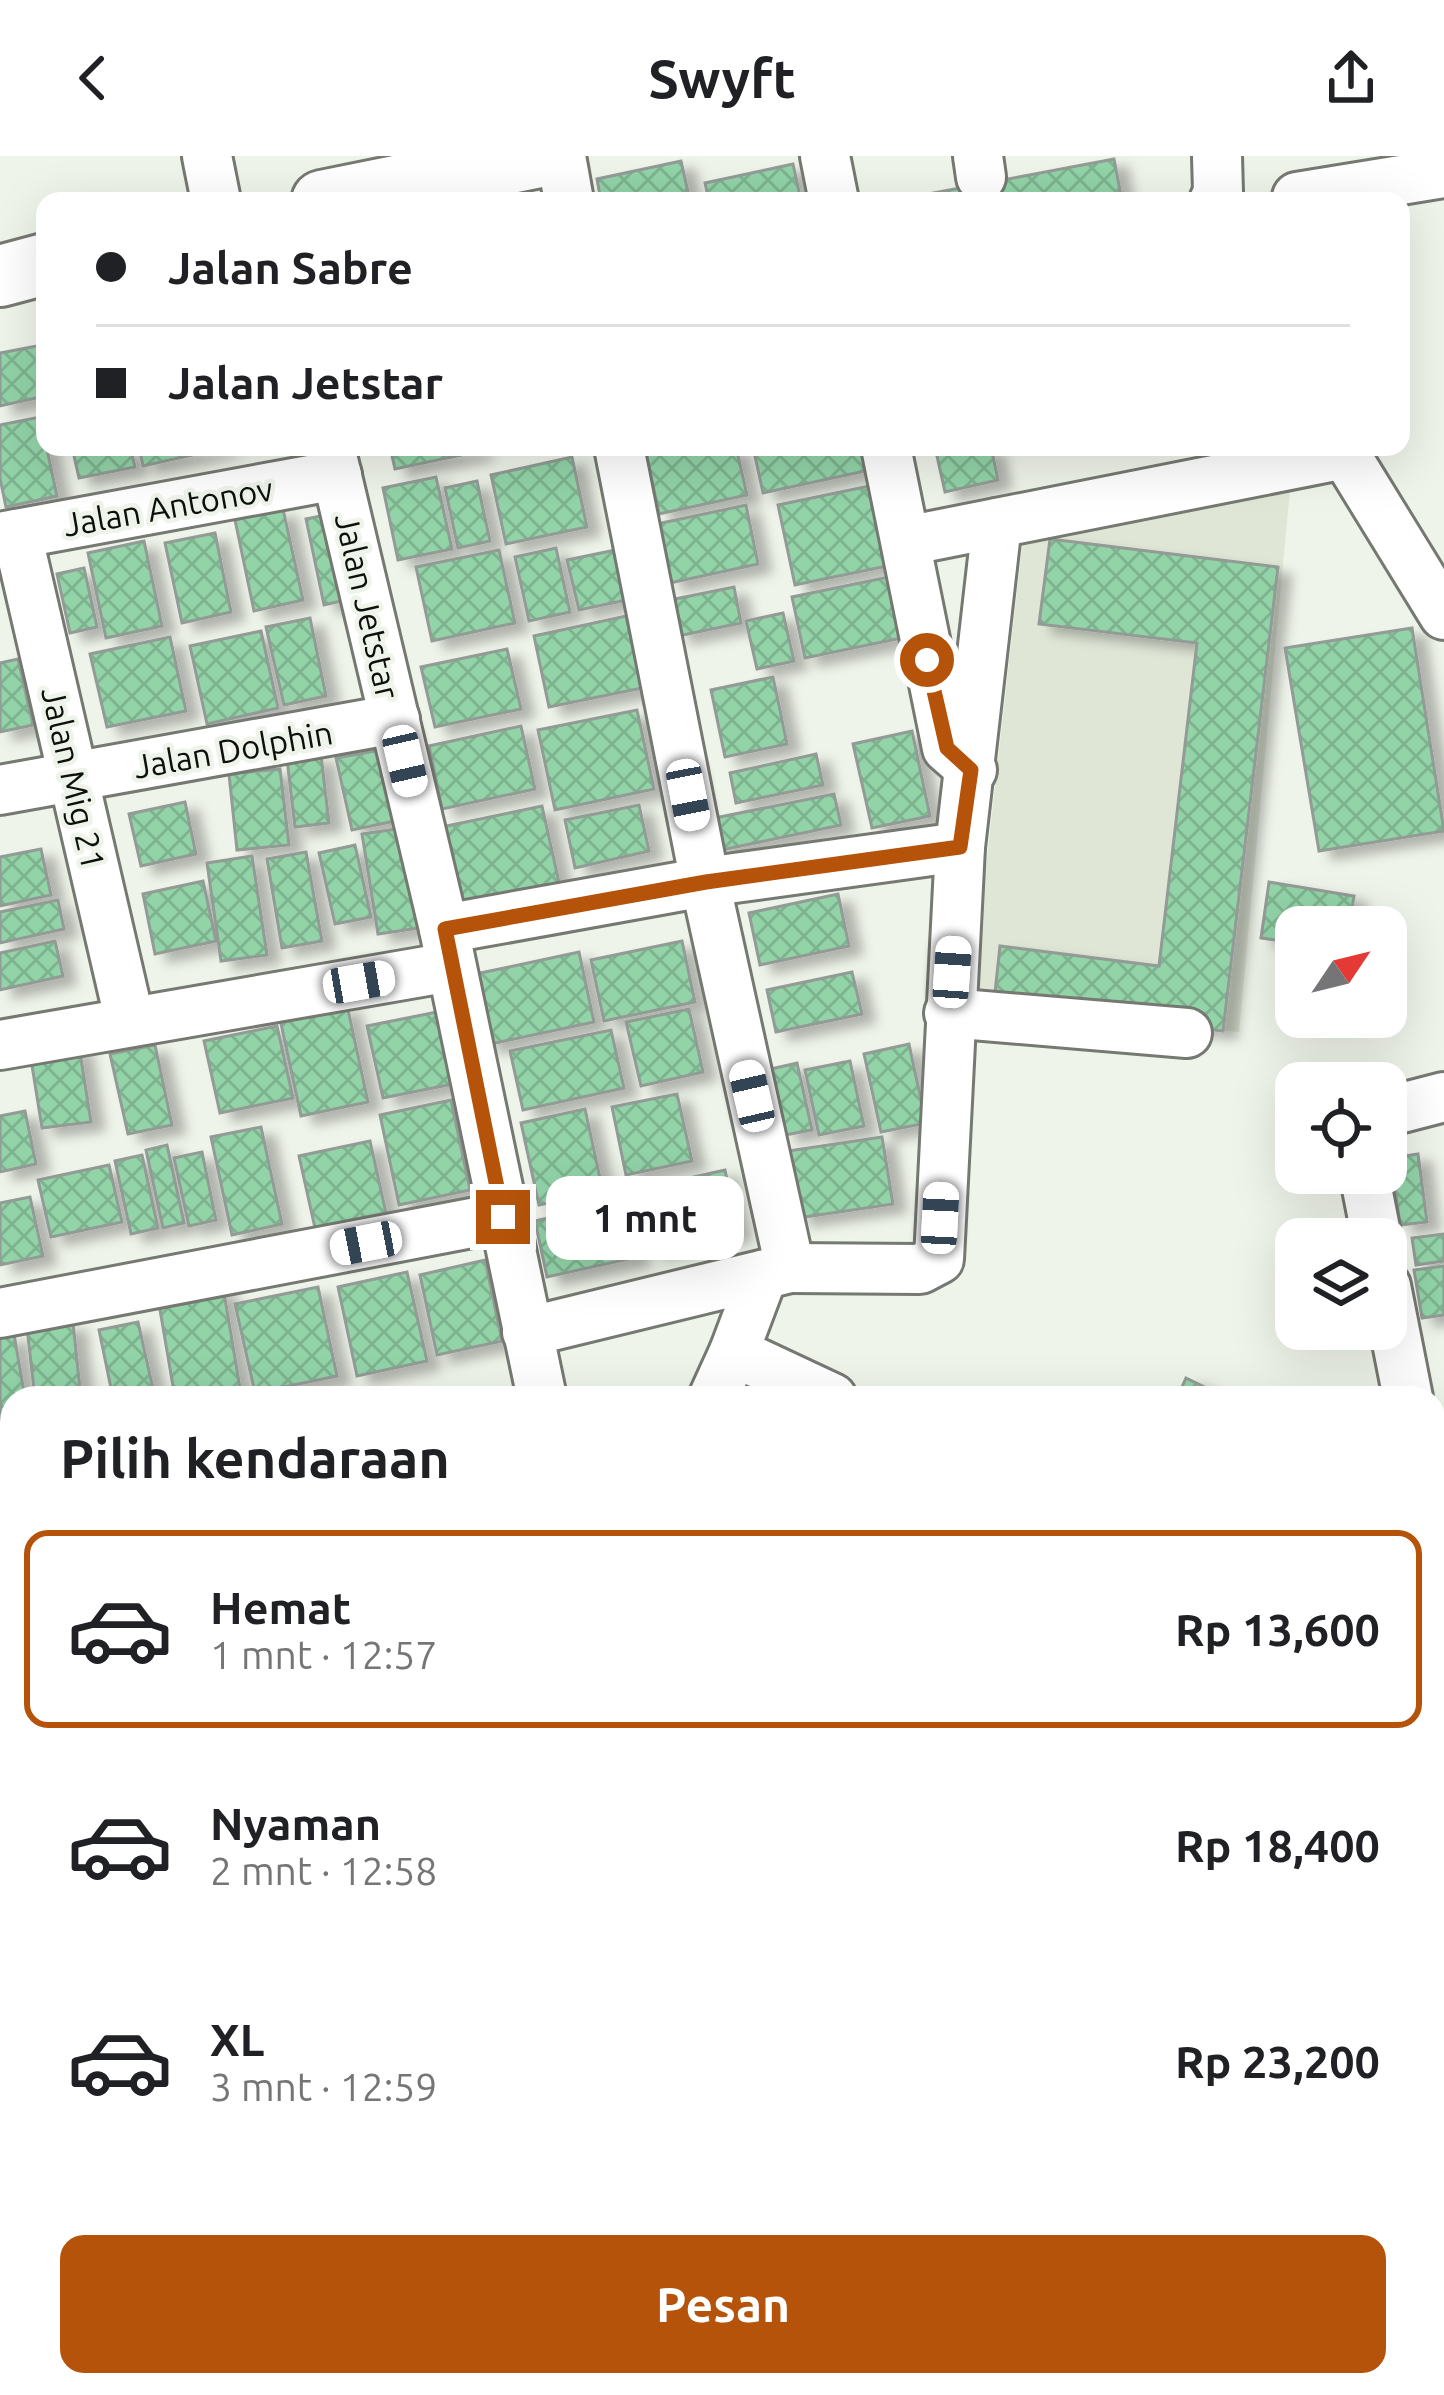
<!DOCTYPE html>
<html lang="id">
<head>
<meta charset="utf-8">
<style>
	body { margin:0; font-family:Ubuntu,sans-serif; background:#f6f6f6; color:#202124; height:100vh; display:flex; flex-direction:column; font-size:45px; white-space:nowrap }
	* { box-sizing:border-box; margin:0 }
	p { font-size:39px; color:#757577 }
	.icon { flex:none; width:66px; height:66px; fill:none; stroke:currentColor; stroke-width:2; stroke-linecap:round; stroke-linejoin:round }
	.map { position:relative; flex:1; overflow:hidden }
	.details { position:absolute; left:0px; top:1230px; width:1446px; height:1011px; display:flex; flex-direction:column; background:#fff; border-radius:36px 36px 0 0; box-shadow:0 12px 48px #0002 }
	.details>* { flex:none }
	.banner { position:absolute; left:36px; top:36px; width:1374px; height:264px; border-radius:24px; box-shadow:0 12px 48px #0002; display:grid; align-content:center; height:264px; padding:0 60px; background:#fff }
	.needle { width:78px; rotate:55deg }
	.fabs { position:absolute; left:1275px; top:750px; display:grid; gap:24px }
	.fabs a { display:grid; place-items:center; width:132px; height:132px; border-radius:24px; background:#fff; box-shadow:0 12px 48px #0002; font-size:60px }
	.end { position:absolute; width:54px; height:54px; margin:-27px; border:15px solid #b45309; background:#fff; box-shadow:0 0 0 6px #fff }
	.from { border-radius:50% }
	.bubble { position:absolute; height:84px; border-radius:24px; background:#fff; box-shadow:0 12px 48px #0002; font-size:39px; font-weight:700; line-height:84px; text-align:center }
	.car { position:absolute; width:36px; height:72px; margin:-36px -18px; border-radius:15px; box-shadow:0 0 9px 3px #0007; background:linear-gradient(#fff 24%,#345 0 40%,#fff 0 76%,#345 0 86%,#fff 0) }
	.banner b { display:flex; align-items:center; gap:42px; height:114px; font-size:45px }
	.banner b+b { border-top:3px solid #e0e0e0 }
	.banner i { width:30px; height:30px; background:#202124 }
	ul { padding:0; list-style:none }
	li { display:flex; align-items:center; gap:36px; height:198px; margin:0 24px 18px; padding:0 36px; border:6px solid transparent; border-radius:24px }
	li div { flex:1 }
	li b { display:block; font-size:45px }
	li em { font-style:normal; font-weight:700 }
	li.on { border-color:#b45309 }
	li>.icon { width:108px; height:108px; stroke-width:1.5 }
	h2 { padding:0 60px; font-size:54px; line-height:144px }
	.primary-button { display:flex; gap:24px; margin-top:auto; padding:24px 60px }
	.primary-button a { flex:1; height:138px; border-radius:24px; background:#b45309; color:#fff; font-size:48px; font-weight:700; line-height:138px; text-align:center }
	header { display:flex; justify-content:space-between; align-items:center; height:156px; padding:0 60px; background:#fff; font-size:54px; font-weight:700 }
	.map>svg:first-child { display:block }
	.built { fill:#dfe6d6 }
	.building { fill:url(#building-cross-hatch); stroke:#929b95; stroke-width:3; filter:url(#shadow) }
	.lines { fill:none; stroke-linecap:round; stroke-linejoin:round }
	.minor-casing { stroke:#757971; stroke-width:54 }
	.major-casing { stroke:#757971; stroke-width:66 }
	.minor { stroke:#fff; stroke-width:48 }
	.major { stroke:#fff; stroke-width:60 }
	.route { stroke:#b45309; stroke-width:15 }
	.labels { text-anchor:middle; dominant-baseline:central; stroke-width:9; stroke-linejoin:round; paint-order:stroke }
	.street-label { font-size:33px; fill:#0d0f0c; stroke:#eff4ea }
</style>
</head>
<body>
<header><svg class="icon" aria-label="back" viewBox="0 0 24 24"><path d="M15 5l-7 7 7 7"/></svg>Swyft<svg class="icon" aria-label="share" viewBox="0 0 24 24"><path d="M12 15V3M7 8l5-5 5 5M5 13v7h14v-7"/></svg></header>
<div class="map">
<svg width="1444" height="2239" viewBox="0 0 1444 2239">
	<defs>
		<pattern id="building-cross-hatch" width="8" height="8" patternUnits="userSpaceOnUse" patternTransform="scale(3)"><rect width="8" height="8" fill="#92d3a8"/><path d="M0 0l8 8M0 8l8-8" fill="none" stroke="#7db48f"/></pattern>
		<filter id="shadow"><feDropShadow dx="13" dy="8" stdDeviation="6" flood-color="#0004"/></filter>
	</defs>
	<rect width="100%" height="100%" fill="#eff4ea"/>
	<path class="built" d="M 1291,323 L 1239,876 L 970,853 L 1023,382 Z"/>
	<g class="building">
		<path d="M 1114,3 L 1122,45 L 924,45 L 923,39 Z"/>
		<path d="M 681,5 L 690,45 L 601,45 L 597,23 Z"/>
		<path d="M 793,8 L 801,45 L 709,45 L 705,27 Z"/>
		<path d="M 42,189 L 45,240 L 0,250 L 0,197 Z"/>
		<path d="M 40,261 L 57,340 L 6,351 L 0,322 L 0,269 Z"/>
		<path d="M 72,291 L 130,291 L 135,311 L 79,322 Z"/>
		<path d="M 139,291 L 228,291 L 143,310 Z"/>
		<path d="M 390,291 L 479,291 L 480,295 L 395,313 Z"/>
		<path d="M 676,291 L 736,291 L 747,339 L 659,358 L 646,297 Z"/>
		<path d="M 753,291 L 874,291 L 879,312 L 763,337 Z"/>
		<path d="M 935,291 L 991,291 L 998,324 L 945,336 Z"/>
		<path d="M 572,301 L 587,371 L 506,388 L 491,319 Z"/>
		<path d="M 436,321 L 452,393 L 398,404 L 383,332 Z"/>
		<path d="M 477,325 L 490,385 L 458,392 L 445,332 Z"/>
		<path d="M 869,330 L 887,410 L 795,429 L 778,349 Z"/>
		<path d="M 746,349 L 758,408 L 670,427 L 657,368 Z"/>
		<path d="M 283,353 L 303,444 L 254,455 L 235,364 Z"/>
		<path d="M 336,357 L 354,442 L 324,449 L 306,363 Z"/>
		<path d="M 215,377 L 231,456 L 182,467 L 165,387 Z"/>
		<path d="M 1050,383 L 1278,411 L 1223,875 L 994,846 L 1000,790 L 1159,810 L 1197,487 L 1039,468 Z"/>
		<path d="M 144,385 L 162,470 L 106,482 L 88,397 Z"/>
		<path d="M 556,392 L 570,456 L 529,465 L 515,401 Z"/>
		<path d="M 625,392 L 636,442 L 579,454 L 567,404 Z"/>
		<path d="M 499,394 L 515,467 L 432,485 L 416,411 Z"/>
		<path d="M 84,412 L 97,471 L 70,477 L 57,418 Z"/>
		<path d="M 903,418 L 916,479 L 805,502 L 792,441 Z"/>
		<path d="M 734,431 L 741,467 L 678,480 L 670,444 Z"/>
		<path d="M 783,457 L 794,505 L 757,513 L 746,465 Z"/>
		<path d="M 626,460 L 642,532 L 549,551 L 534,480 Z"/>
		<path d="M 310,462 L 326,540 L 284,549 L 266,471 Z"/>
		<path d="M 1412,472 L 1444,675 L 1319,695 L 1285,492 Z"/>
		<path d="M 261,475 L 278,552 L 207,568 L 190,490 Z"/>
		<path d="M 170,481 L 186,555 L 107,571 L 90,498 Z"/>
		<path d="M 507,493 L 521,553 L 435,571 L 421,511 Z"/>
		<path d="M 18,503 L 33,569 L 0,576 L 0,507 Z"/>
		<path d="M 773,521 L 787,588 L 725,601 L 711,534 Z"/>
		<path d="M 637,554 L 654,633 L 555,654 L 538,574 Z"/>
		<path d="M 521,570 L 535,633 L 442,653 L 429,590 Z"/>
		<path d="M 912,575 L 930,660 L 872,672 L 853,588 Z"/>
		<path d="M 380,594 L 395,665 L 352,674 L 336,602 Z"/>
		<path d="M 816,598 L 823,629 L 736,647 L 730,617 Z"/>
		<path d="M 321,599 L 329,667 L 295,671 L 287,603 Z"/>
		<path d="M 280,613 L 289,689 L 237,694 L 229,618 Z"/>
		<path d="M 834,638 L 841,669 L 717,695 L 710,663 Z"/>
		<path d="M 185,646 L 196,698 L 141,710 L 129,658 Z"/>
		<path d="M 639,649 L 649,695 L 575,712 L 565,664 Z"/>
		<path d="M 542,650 L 560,731 L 459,752 L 442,671 Z"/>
		<path d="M 410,671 L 426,771 L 378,778 L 362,678 Z"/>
		<path d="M 355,689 L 371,761 L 335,768 L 319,697 Z"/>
		<path d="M 41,693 L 51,739 L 0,750 L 0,701 Z"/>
		<path d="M 306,696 L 322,785 L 282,792 L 267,703 Z"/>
		<path d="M 252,700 L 267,799 L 221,805 L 207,707 Z"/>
		<path d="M 203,725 L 216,785 L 155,798 L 143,738 Z"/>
		<path d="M 1269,726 L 1354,740 L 1349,771 L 1296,771 L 1296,787 L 1261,782 Z"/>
		<path d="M 838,738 L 849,790 L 760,809 L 749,757 Z"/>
		<path d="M 58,744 L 64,773 L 0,787 L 0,756 Z"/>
		<path d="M 55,785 L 63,820 L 0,834 L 0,797 Z"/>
		<path d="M 682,785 L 695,846 L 604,865 L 591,804 Z"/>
		<path d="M 579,796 L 594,866 L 486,889 L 471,819 Z"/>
		<path d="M 852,816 L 862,858 L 776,876 L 767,834 Z"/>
		<path d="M 347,849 L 368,946 L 301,960 L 280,863 Z"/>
		<path d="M 689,853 L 703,916 L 641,930 L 626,866 Z"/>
		<path d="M 442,855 L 458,927 L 383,942 L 367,870 Z"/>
		<path d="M 277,870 L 293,942 L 220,957 L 204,885 Z"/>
		<path d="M 611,874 L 624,932 L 523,954 L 510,895 Z"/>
		<path d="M 909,888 L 926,967 L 881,976 L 864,898 Z"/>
		<path d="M 155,889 L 172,969 L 128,978 L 110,898 Z"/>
		<path d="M 79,890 L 91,966 L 42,972 L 30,897 Z"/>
		<path d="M 850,905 L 864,970 L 819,979 L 805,914 Z"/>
		<path d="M 797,907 L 812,974 L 785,979 L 771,913 Z"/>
		<path d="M 677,938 L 692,1005 L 626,1019 L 612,951 Z"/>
		<path d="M 451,944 L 470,1034 L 399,1049 L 380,959 Z"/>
		<path d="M 585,953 L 603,1036 L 539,1049 L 521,967 Z"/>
		<path d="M 25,955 L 36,1008 L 0,1016 L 0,960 Z"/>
		<path d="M 261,971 L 282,1068 L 232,1079 L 211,981 Z"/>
		<path d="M 882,981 L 893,1048 L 798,1062 L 788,995 Z"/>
		<path d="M 370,985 L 386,1057 L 315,1072 L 299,1000 Z"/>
		<path d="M 167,989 L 184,1067 L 163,1072 L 146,994 Z"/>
		<path d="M 202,996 L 216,1064 L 189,1070 L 174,1002 Z"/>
		<path d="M 1418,998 L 1427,1066 L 1400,1069 L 1391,1002 Z"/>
		<path d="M 142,999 L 158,1072 L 131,1078 L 115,1005 Z"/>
		<path d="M 109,1009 L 122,1066 L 51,1081 L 38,1024 Z"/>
		<path d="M 725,1014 L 738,1076 L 652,1094 L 639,1033 Z"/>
		<path d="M 30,1041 L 43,1100 L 0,1109 L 0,1047 Z"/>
		<path d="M 625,1045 L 637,1101 L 547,1121 L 535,1065 Z"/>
		<path d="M 1444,1078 L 1444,1105 L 1416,1109 L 1412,1082 Z"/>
		<path d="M 485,1104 L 502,1185 L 437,1199 L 420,1119 Z"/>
		<path d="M 1444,1110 L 1444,1159 L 1422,1162 L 1414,1114 Z"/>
		<path d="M 407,1116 L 427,1205 L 357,1220 L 338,1131 Z"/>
		<path d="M 223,1131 L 240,1232 L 175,1242 L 158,1142 Z"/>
		<path d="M 318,1131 L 337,1220 L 255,1237 L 235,1148 Z"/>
		<path d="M 138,1166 L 155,1242 L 113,1242 L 99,1174 Z"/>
		<path d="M 73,1167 L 81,1242 L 35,1242 L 27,1172 Z"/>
		<path d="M 14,1178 L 25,1242 L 12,1242 L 12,1275 L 0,1277 L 0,1181 Z"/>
		<path d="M 1186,1222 L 1225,1241 L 1224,1242 L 1177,1242 Z"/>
		<path d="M 0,1913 L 12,1916 L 12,1973 L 0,1971 Z"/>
		<path d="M 0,1980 L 12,1982 L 12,2012 L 0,2010 Z"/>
		<path d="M 1434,2054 L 1444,2056 L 1444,2097 L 1434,2094 Z"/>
		<path d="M 0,2055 L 12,2056 L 12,2093 L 0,2091 Z"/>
		<path d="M 11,2205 L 12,2229 L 61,2229 L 59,2239 L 6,2235 Z"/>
		<path d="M 191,2229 L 241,2229 L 239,2239 L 190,2239 Z"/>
		<path d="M 246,2229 L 290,2229 L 288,2239 L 245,2239 Z"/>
		<path d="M 302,2229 L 381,2229 L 379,2239 L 300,2239 Z"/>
		<path d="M 474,2229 L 534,2229 L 533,2239 L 472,2239 Z"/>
		<path d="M 616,2229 L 670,2229 L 668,2239 L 615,2236 Z"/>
		<path d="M 786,2229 L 836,2229 L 834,2239 L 784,2239 Z"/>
		<path d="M 900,2229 L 950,2229 L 949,2239 L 899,2239 Z"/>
		<path d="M 1300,2229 L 1350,2229 L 1348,2239 L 1317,2239 L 1299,2235 Z"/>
	</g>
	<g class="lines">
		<defs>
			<g id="minor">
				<path d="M 207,0 L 216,45"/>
				<path d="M 561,0 L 569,45"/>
				<path d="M 825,0 L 834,45"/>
				<path d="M 978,0 L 981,21"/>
				<path d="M 1297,41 L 1444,17"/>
				<path d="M 1214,45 L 1218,36 L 1217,0"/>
				<path d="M 330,291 L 444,773 L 542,1242"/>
				<path d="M 886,291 L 947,592 L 972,614"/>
				<path d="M 1345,298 L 1444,459"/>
				<path d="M 17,378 L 130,866"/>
				<path d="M 0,381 L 337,319"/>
				<path d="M 906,385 L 1345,298 L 1344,291"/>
				<path d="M 0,634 L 395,563"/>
				<path d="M 444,773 L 705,726 L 960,691"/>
				<path d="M 949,857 L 1187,877"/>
				<path d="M 0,889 L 450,811"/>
				<path d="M 1386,956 L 1444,941"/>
				<path d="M 1364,1017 L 1377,1083"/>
				<path d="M 790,1112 L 920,1113 L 939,1103 L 960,691 L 997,367"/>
				<path d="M 763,1119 L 734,1196 L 832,1242"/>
				<path d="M 1386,1130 L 1408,1242"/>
				<path d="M 0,1157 L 503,1061"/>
				<path d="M 527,1176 L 790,1112 L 705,726 L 619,291"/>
				<path d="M 713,1242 L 734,1196"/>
				<path d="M 1434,1376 L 1444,1427"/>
				<path d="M 0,1422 L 12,1420"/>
				<path d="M 1434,1520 L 1444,1524"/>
				<path d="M 0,1579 L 12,1576"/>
				<path d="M 0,1779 L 12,1692"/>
				<path d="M 1434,1789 L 1444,1789"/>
				<path d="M 0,1906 L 12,1908"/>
				<path d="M 1434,2138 L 1444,2140"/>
				<path d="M 93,2239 L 94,2229"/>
				<path d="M 699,2239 L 701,2229"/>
				<path d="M 882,2239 L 884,2229"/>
				<path d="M 1069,2239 L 1071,2229"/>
				<path d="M 1259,2239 L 1262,2229"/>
			</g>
			<g id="major">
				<path d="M 322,45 L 544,0"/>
				<path d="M 0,120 L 45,108"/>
			</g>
		</defs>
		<use href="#minor" class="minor-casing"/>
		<use href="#major" class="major-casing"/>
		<use href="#minor" class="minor"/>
		<use href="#major" class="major"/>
	</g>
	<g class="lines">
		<path class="route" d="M 503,1061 L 445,773 L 706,726 L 960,691 L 971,614 L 947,592 L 927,504"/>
	</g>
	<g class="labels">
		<g class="street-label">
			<text transform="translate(168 350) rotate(-10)">Jalan Antonov</text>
			<text transform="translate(368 450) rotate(77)">Jalan Jetstar</text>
			<text transform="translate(233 593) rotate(-10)">Jalan Dolphin</text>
			<text transform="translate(74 622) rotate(77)">Jalan Mig 21</text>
		</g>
	</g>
</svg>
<div class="fabs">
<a><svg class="needle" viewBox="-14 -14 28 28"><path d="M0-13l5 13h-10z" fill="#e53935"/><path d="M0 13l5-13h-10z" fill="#757577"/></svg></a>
<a><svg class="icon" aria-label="locate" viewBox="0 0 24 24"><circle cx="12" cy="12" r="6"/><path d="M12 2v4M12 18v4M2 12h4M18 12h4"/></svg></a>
<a><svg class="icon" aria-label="layers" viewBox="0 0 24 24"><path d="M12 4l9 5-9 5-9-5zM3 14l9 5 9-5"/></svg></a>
</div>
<i class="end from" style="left:927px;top:504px"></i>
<i class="end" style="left:503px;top:1061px"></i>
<div class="bubble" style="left:546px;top:1020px;width:198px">1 mnt</div>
<i class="car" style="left:405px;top:605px;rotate:167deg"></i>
<i class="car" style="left:688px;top:639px;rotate:169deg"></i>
<i class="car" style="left:952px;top:816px;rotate:4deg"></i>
<i class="car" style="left:359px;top:826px;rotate:80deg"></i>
<i class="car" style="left:752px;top:940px;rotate:347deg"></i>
<i class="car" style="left:940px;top:1062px;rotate:3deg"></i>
<i class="car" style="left:366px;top:1087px;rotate:259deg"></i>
<div class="banner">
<b><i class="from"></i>Jalan Sabre</b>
<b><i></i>Jalan Jetstar</b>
</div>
<section class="details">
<h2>Pilih kendaraan</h2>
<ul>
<li class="on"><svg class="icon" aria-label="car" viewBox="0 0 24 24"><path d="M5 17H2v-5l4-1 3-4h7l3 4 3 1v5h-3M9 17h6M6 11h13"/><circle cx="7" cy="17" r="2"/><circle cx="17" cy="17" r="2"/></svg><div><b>Hemat</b><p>1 mnt · 12:57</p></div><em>Rp 13,600</em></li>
<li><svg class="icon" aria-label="car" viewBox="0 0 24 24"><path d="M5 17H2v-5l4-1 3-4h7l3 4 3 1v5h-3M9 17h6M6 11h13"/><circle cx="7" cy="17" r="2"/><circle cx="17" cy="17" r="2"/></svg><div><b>Nyaman</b><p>2 mnt · 12:58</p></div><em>Rp 18,400</em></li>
<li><svg class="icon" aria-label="car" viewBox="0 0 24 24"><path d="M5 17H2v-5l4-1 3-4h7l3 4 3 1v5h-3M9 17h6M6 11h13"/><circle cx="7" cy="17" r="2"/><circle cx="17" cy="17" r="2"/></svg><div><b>XL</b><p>3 mnt · 12:59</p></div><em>Rp 23,200</em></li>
</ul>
<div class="primary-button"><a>Pesan</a></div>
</section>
</div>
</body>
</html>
